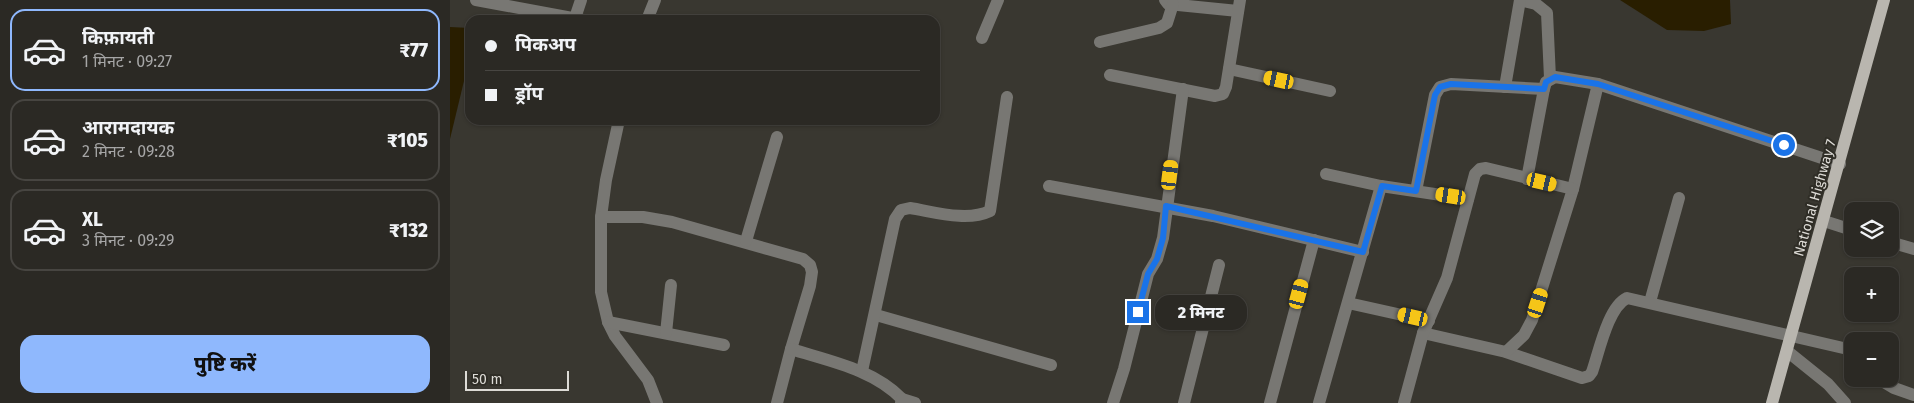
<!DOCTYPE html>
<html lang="hi">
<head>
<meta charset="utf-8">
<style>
	body { margin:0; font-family:"Fira Sans","Noto Sans Devanagari",sans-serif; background:#33312c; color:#f1f3f6; height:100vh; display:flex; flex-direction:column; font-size:19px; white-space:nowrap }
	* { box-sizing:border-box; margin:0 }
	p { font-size:16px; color:#a6a6a6 }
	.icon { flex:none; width:28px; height:28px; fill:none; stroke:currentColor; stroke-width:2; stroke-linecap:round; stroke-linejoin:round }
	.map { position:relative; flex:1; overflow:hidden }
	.side { display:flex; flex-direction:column; background:#2b2924; width:450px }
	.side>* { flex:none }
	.top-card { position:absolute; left:15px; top:15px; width:475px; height:110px; border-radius:15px; box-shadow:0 1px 4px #0004,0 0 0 1px #474541; display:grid; align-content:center; height:110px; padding:0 20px; background:#2b2924 }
	.tools { position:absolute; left:1394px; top:202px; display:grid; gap:10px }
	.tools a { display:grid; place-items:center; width:55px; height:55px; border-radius:10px; background:#2b2924; box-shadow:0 1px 4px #0004,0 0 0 1px #474541; font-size:25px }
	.scale { position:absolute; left:15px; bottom:12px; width:104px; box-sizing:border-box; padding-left:5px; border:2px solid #dddbd6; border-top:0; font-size:14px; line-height:18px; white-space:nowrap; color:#dddbd6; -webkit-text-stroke:4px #2f2d26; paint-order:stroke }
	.end { position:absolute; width:22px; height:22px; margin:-11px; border:6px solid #1a73e8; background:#fff; box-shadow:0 0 0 2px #fff }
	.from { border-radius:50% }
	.bubble { position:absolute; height:35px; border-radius:15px; background:#2b2924; box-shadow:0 1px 4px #0004,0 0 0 1px #474541; font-size:16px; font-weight:800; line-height:35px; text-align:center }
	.car { position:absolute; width:15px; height:30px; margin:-15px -8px; border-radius:6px; box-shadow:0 0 4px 1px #0007; background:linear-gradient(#f5c518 24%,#345 0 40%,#f5c518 0 76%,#345 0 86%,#f5c518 0) }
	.top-card b { display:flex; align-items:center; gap:18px; height:48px; font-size:19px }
	.top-card b+b { border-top:1px solid #474541 }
	.top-card i { width:12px; height:12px; background:#f1f3f6 }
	ul { padding:9px 0 0; list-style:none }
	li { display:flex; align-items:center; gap:15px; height:82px; margin:0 10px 8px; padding:0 10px; border:2px solid #474541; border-radius:15px }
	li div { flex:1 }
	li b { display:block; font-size:19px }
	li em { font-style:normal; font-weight:800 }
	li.active { border-color:#8fb8fd }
	li>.icon { width:45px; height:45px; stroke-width:1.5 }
	.cta { display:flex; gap:10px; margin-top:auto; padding:10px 20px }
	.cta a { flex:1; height:58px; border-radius:15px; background:#8fb8fd; color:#111; font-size:20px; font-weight:800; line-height:58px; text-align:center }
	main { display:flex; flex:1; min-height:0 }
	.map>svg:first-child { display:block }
	.water { fill:#291e00 }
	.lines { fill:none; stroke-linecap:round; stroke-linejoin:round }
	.minor { stroke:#787773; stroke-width:12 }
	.major { stroke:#b9b6af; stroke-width:12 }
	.route { stroke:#1a73e8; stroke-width:6 }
	.labels { text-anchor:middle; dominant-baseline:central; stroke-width:4; stroke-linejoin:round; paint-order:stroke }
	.street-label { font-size:14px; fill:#dddbd6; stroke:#2f2d26 }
</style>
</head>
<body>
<main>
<section class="side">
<ul>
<li class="active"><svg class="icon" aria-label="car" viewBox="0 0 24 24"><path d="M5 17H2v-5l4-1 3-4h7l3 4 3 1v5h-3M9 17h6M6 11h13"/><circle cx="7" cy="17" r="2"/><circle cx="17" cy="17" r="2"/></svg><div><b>किफ़ायती</b><p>1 मिनट · 09:27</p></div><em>₹77</em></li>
<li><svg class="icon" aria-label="car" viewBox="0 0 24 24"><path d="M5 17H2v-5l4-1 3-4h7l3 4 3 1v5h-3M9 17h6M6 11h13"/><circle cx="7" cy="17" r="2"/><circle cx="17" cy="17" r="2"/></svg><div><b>आरामदायक</b><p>2 मिनट · 09:28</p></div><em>₹105</em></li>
<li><svg class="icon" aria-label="car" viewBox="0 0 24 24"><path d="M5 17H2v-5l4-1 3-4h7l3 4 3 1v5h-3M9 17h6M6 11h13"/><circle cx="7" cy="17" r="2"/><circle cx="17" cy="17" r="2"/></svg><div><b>XL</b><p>3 मिनट · 09:29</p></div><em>₹132</em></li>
</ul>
<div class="cta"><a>पुष्टि करें</a></div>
</section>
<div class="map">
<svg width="1464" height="403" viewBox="0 0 1464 403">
	<rect width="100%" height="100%" fill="#393730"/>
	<g class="water">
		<path d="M 1170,0 L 1280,0 L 1281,24 L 1254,31 L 1217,30 Z"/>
		<path d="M 0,27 L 20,28 L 20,56 L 0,139 Z"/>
	</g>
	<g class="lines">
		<g class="minor">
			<path d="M 26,0 L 133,20"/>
			<path d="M 715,0 L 718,4 L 788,11"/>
			<path d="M 1070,0 L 1086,4 L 1097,13 L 1100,78"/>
			<path d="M 125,18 L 131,0"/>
			<path d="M 197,20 L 205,0"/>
			<path d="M 532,38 L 548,0"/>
			<path d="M 650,42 L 709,28 L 717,23 L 723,4"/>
			<path d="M 779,69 L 880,91"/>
			<path d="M 660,75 L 765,96 L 773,94 L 776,87 L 790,0"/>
			<path d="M 1055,87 L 1070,0"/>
			<path d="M 169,120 L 156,180 L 151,217 L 151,292 L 158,322 L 165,336 L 198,380 L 207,403"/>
			<path d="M 876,174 L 931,186 L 1018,199"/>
			<path d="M 1077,179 L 1094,89 L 1096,82 L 1105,77 L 1148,84 L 1390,164"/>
			<path d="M 599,186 L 763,216 L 913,252"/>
			<path d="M 966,191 L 985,95 L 990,87 L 1001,84 L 1094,89"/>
			<path d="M 151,217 L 193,217 L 222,222 L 353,259 L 360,265 L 362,272 L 360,286 L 341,349 L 327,403"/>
			<path d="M 1374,221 L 1402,230"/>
			<path d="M 296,241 L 327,137"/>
			<path d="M 1440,242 L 1464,249"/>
			<path d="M 1200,302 L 1229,198"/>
			<path d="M 898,303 L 979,321"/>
			<path d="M 426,315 L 601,365"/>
			<path d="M 158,322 L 274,345"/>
			<path d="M 216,333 L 221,285"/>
			<path d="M 973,333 L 1056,352 L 1132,378 L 1139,376 L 1142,372 C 1149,352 1158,307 1177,298 L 1402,350"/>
			<path d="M 341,349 C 379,361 423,369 452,399"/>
			<path d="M 1337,351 L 1378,384 L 1395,403"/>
			<path d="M 1056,352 L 1074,335 L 1082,320 L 1123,189 L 1148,84"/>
			<path d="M 412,371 L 445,219 L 451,210 L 460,208 C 485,212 517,222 540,211 L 557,97"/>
			<path d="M 1429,379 L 1444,388 L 1464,395"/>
			<path d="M 451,403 L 452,399 L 465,403"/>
			<path d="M 663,403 L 674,369 L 698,274 L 707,259 L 713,238 L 733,89"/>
			<path d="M 734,403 L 769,265"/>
			<path d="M 820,403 L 864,240"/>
			<path d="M 869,403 L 931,186"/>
			<path d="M 954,403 L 973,333 L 997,278 L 1025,174 L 1030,169 L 1036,168 L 1123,189"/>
		</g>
		<path class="major" d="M 1322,403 L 1434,0"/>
	</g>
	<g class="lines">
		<path class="route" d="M 688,312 L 698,274 L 707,259 L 713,238 L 716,206 L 913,252 L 932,186 L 966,191 L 985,95 L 990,87 L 1001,84 L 1094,89 L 1096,82 L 1105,77 L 1148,84 L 1334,145"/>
	</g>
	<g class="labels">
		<g class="street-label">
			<text transform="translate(1365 198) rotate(-74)">National Highway 7</text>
		</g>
	</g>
</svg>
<div class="tools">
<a><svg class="icon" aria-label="layers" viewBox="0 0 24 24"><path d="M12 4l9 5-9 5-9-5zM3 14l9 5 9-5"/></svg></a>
<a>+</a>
<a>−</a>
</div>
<div class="scale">50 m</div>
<i class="end from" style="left:1334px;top:145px"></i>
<i class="end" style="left:688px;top:312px"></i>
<div class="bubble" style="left:705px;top:295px;width:92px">2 मिनट</div>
<i class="car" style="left:829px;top:80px;rotate:282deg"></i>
<i class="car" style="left:720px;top:175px;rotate:7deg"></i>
<i class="car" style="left:1092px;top:182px;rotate:103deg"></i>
<i class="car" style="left:1001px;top:196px;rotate:279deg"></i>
<i class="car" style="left:849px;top:294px;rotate:15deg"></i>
<i class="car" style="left:1088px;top:303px;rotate:18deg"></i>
<i class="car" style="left:963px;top:317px;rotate:283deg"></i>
<div class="top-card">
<b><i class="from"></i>पिकअप</b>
<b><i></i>ड्रॉप</b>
</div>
</div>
</main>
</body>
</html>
